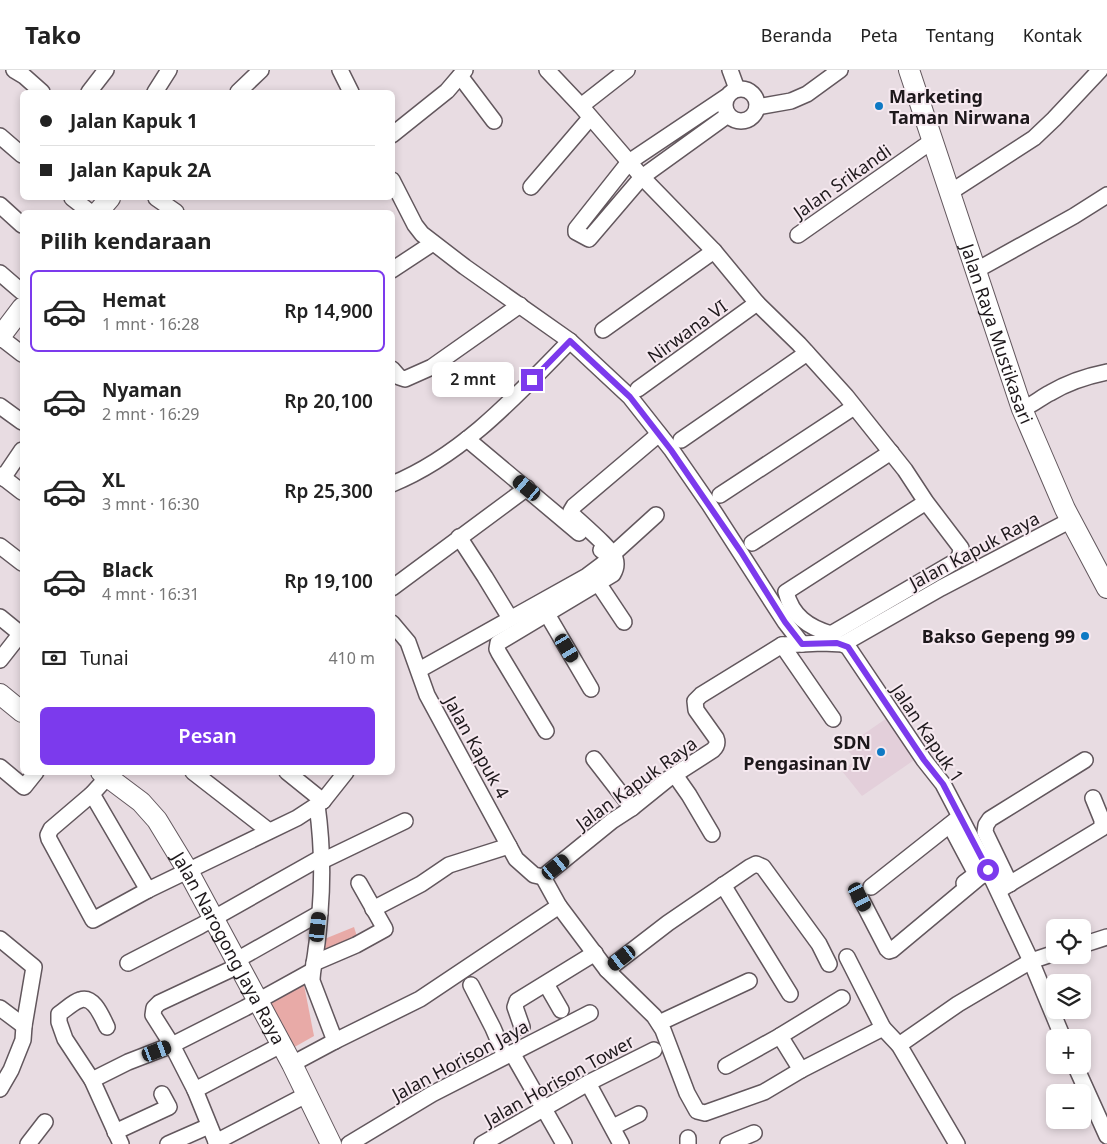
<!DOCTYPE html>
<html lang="id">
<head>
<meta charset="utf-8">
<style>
	body { margin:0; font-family:"Noto Sans",sans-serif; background:#f6f6f6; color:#222; height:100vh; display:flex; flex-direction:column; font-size:19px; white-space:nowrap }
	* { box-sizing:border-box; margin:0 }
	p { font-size:16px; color:#767676 }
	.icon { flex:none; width:28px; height:28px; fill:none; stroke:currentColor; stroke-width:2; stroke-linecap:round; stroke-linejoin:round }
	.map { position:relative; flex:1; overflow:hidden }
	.details { position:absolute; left:20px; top:140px; width:375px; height:565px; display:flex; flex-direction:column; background:#fff; border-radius:8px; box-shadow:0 2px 8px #0003 }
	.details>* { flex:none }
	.banner { position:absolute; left:20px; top:20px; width:375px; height:110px; border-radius:8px; box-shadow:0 2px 8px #0003; display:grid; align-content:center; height:110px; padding:0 20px; background:#fff }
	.fabs { position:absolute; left:1046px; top:849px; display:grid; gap:10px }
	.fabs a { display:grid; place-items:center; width:45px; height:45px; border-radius:8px; background:#fff; box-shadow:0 2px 8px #0003; font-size:25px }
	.end { position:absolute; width:22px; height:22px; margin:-11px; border:6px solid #7c3aed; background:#fff; box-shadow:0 0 0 2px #fff }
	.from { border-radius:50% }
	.bubble { position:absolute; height:35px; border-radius:8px; background:#fff; box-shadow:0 2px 8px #0003; font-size:16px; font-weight:600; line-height:35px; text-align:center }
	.car { position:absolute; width:15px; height:30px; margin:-15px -8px; border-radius:6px; box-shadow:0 0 4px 1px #0007; background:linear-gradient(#222 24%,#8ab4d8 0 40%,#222 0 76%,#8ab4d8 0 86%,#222 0) }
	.banner b { display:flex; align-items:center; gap:18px; height:48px; font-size:19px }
	.banner b+b { border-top:1px solid #e0e0e0 }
	.banner i { width:12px; height:12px; background:#222 }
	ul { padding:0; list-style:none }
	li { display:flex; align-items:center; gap:15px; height:82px; margin:0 10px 8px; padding:0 10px; border:2px solid transparent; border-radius:8px }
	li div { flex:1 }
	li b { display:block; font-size:19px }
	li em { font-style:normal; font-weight:600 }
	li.selected { border-color:#7c3aed }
	li>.icon { width:45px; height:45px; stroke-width:1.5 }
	h2 { padding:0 20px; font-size:22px; line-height:60px }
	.pay { display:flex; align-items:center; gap:12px; height:55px; padding:0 20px; font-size:19px }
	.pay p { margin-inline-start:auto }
	.primary-button { display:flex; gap:10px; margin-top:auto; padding:10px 20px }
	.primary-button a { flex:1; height:58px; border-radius:8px; background:#7c3aed; color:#fff; font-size:20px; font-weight:600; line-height:58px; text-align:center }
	header { display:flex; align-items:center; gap:30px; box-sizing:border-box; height:70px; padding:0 25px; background:#fff; border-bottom:1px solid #e0e0e0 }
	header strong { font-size:24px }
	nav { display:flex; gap:28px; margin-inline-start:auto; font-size:18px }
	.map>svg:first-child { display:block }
	.built { fill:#e3cfda }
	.green { fill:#e8aaa7 }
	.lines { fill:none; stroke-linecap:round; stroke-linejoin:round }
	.street-casing { stroke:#62575d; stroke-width:18 }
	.secondary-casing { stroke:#62575d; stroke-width:22 }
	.street { stroke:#fff; stroke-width:15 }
	.secondary { stroke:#fff; stroke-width:20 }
	.route { stroke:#7c3aed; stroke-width:6 }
	.poi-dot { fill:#0e79c4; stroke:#f6e9f0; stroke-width:2 }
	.labels { text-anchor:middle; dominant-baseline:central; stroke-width:4; stroke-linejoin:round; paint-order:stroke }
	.poi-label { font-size:18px; font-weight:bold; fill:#1d181b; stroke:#f6e9f0; text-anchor:end }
	.street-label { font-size:18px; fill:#1d181b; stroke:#f6e9f0 }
</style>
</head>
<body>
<header>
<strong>Tako</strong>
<nav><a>Beranda</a><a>Peta</a><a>Tentang</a><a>Kontak</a></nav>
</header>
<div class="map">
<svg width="1107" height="1074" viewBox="0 0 1107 1074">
	<rect width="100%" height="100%" fill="#e8dce2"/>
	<path class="built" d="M 887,648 L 917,688 L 862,726 L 842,701 L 856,690 L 845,677 Z"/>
	<g class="green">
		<path d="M 354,857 L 358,870 L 321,887 L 322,870 Z"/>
		<path d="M 304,915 L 314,966 L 291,979 L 268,935 Z"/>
	</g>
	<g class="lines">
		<defs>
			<g id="street">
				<path d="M 14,0 L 24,6 L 42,22"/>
				<path d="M 340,0 L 351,22"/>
				<path d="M 547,0 L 581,36 L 642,107 L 714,181 L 757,233 L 799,274 L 846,326 L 905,400 L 926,432 L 961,478 L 960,485 L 956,491 L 831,564 C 808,557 792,546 786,522 L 926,432"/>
				<path d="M 730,0 L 737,19"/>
				<path d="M 460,6 L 494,51"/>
				<circle cx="741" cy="35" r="16"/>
				<path d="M 89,22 L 106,0"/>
				<path d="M 155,22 L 169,0"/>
				<path d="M 238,22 L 261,0"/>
				<path d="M 726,27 L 629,92 L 576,159 L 576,162 L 589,169 L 642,107 L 728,45"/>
				<path d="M 581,36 L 627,0"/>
				<path d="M 757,37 L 791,31 L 807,24 L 840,0"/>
				<path d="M 392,65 L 447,21 L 465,0"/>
				<path d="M 0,66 L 22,85"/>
				<path d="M 392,110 L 415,155 L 422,164 L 465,197 L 570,271 L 630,327 L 671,379 L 709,434 L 785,552 L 802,574"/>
				<path d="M 531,117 L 590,48"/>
				<path d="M 949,123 L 1034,68 L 1054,49 L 1100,0"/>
				<path d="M 72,128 L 90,142"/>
				<path d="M 156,128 L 176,142"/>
				<path d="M 0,135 L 22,155"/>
				<path d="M 798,165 L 932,71"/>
				<path d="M 392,200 L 433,173"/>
				<path d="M 975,201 L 1074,146 L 1107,125"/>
				<path d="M 0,203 L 22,222"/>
				<path d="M 603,260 L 714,181"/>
				<path d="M 0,267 L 22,284"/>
				<path d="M 392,299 L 399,307 L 405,309 L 432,297 L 520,235"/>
				<path d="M 638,319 L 757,233"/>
				<path d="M 0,336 L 22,352"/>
				<path d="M 1022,339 C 1033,335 1040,328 1050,323 C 1068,312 1087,306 1107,302"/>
				<path d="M 467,369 L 579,463"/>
				<path d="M 681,370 L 807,283"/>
				<path d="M 0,405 L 22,422"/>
				<path d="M 3,408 L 22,380"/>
				<path d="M 392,414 C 463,385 517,325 570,271"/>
				<path d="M 720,425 L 854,337"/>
				<path d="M 459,467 L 485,507 L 510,548"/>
				<path d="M 752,473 L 891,382"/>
				<path d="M 0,476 L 22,493"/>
				<path d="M 613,484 L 656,445"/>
				<path d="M 598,513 L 624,552"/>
				<path d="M 392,518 L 527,418"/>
				<path d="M 547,544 L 591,619"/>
				<path d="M 0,547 L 22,565"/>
				<path d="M 392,553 L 408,572 L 427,625 L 516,789 L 534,805 L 543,807"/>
				<path d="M 843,574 L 848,577 L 924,690 L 943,714 L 988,800 L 1031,891 L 1063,968"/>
				<path d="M 782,575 L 833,649"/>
				<path d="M 0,590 L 22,562"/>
				<path d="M 419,600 L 587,506 L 611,488 L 601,480"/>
				<path d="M 546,661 L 499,583 L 497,579 L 498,573 L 613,504 C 616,499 617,494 615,488 C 612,479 581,453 573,445 L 571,441 L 574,436 L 659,364"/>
				<path d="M 594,689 L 632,738"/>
				<path d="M 0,697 L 24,717 L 36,702"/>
				<path d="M 112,702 L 92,724 L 51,759 L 48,765 L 49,769 L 93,850 L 148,820 L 297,748 L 323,731 L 346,702"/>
				<path d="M 193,702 L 269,761"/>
				<path d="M 287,702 L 323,731"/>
				<path d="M 675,705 L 689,725 L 712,764"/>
				<path d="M 92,724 L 148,820"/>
				<path d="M 317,735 C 322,771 323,806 320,842 C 319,855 318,868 316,880 C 315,891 312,900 312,911 L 335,971"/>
				<path d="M 950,755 L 976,804 L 964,813"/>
				<path d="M 322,791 L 405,751"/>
				<path d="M 1010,814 L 985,762 L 986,755 L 990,749 L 1085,690"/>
				<path d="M 723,815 L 790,924"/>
				<path d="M 871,817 L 957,749"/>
				<path d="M 1001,819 L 1102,758 L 1102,750 L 1093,728"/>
				<path d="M 860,827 L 887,879 L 889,881 L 892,880 L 988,800"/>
				<path d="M 559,836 L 607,900 L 654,946 L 663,960 L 687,1023 L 697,1041 L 705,1043 L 764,1022 L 801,1000 L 883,958 L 899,975 L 957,1074"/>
				<path d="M 373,839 L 421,814 L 449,795 L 509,776"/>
				<path d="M 0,869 L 34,897 L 24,956 L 23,970 L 11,1000 L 0,1019"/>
				<path d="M 1082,875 L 1107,867"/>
				<path d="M 847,887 L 883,958"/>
				<path d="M 235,891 L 320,843"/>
				<path d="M 128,893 L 200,856 L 322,787"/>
				<path d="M 314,893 L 356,875 L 385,859 L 359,813"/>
				<path d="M 607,900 L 668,853 L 750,797 L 756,794 L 763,797 L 819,874 L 829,894"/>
				<path d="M 546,914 L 561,940"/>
				<path d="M 471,915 L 493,958 L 505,986"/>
				<path d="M 0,938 L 24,956"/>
				<path d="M 659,953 L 749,911"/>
				<path d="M 107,957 C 102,947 94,925 80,930 C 73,932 65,940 59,944 L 59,952 L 65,969 L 92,1010 L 121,1074"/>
				<path d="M 522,957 L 515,937 L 517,931 L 595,883"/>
				<path d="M 780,966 L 842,928"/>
				<path d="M 899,975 L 958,934 L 1031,891 L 1055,883"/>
				<path d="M 512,983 L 564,1074"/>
				<path d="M 292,994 L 335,971 L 420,929 L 559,836 L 543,807 L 612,751 L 632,738 L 668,709 L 713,680 C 717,676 718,673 716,668 L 696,640 L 695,631 L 701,625 L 782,575 L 822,573 L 843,574 L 941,518 L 1071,450"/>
				<path d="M 1075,995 L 1107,1066"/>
				<path d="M 726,996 L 780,966 L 801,1000"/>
				<path d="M 92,1010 L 128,992 L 172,975 L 245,938 L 312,901"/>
				<path d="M 588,1013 L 621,1074"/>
				<path d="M 195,1020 L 281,975"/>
				<path d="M 613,1057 L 639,1044"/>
				<path d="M 115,1062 L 169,1037 L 162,1024"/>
				<path d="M 216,1072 L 306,1025"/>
				<path d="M 28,1074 L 45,1052"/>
				<path d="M 168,1074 L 209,1056"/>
				<path d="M 217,1074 L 195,1020 L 172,975 L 153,945 L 154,938 L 159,933 L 238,896"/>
				<path d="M 349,1074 L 432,1024 L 590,943"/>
				<path d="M 482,1074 L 588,1013 L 654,980"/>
				<path d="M 688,1074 L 688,1068"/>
				<path d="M 728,1074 L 754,1063"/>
			</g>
			<g id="secondary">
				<path id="s1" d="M 909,0 L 1022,339 L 1065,439 L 1107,518"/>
				<path d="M 98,142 L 110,128"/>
				<path d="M 0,267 L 22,238"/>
				<path d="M 0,624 L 22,642"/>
				<path id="s2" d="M 101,702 L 141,732 L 157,750 L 188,801 L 258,931 L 292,994 L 331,1074"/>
			</g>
		</defs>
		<use href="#street" class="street-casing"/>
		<use href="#secondary" class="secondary-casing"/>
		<use href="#street" class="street"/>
		<use href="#secondary" class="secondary"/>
	</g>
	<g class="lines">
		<path class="route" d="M 532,310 L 570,271 L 630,327 L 671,380 L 741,482 L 785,552 L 802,574 L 837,573 L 848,577 L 924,690 L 943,714 L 988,800"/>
	</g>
	<g class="poi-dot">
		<circle cx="879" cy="36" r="5"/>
		<circle cx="1085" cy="566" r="5"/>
		<circle cx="881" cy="682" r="5"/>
	</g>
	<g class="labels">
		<g class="poi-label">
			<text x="889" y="26" text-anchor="start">Marketing<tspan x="889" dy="21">Taman Nirwana</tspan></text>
			<text x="1075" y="566">Bakso Gepeng 99</text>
			<text x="871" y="672">SDN<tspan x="871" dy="21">Pengasinan IV</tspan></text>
		</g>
		<g class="street-label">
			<text transform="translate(842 111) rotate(-35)">Jalan Srikandi</text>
			<text transform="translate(687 261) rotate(-36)">Nirwana VI</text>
			<text stroke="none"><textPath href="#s1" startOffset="278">Jalan Raya Mustikasari</textPath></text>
			<text transform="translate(974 480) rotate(-28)">Jalan Kapuk Raya</text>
			<text transform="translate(928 663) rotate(56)">Jalan Kapuk 1</text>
			<text transform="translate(477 677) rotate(61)">Jalan Kapuk 4</text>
			<text transform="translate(636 713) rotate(-36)">Jalan Kapuk Raya</text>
			<text stroke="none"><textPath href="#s2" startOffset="221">Jalan Narogong Jaya Raya</textPath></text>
			<text transform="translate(460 990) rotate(-28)">Jalan Horison Jaya</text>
			<text transform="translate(559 1010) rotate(-29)">Jalan Horison Tower</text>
		</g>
	</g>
</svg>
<div class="fabs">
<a><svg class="icon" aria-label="locate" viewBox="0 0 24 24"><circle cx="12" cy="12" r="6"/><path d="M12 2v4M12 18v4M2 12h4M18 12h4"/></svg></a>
<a><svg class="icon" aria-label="layers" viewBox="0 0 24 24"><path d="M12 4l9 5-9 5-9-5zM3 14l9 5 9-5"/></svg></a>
<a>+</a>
<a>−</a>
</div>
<i class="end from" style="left:988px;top:800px"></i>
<i class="end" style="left:532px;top:310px"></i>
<div class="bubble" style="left:432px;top:292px;width:82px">2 mnt</div>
<i class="car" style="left:527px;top:418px;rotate:310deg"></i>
<i class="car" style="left:567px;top:578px;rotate:149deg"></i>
<i class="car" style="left:556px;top:797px;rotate:51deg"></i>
<i class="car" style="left:860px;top:827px;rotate:152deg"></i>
<i class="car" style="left:318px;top:857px;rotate:6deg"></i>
<i class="car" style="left:622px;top:888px;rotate:232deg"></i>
<i class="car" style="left:157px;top:981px;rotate:69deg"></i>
<div class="banner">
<b><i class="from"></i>Jalan Kapuk 1</b>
<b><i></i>Jalan Kapuk 2A</b>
</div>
<section class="details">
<h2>Pilih kendaraan</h2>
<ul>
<li class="selected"><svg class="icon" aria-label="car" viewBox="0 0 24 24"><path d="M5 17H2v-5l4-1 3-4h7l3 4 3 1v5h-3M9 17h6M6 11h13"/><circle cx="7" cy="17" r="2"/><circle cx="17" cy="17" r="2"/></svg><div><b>Hemat</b><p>1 mnt · 16:28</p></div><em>Rp 14,900</em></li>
<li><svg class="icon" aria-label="car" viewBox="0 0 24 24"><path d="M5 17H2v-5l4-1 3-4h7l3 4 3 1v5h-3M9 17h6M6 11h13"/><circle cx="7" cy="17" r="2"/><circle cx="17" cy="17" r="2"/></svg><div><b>Nyaman</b><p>2 mnt · 16:29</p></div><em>Rp 20,100</em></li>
<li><svg class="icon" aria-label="car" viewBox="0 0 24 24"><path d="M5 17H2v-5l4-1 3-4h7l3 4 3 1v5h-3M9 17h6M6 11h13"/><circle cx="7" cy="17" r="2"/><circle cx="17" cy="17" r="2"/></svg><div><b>XL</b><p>3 mnt · 16:30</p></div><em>Rp 25,300</em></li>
<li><svg class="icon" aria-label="car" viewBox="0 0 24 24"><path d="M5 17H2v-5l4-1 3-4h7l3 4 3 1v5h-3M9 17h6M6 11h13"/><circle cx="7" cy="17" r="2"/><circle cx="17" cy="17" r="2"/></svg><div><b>Black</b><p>4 mnt · 16:31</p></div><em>Rp 19,100</em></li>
</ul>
<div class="pay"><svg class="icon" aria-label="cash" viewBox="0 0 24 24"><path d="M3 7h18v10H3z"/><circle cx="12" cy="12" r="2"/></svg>Tunai<p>410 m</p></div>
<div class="primary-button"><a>Pesan</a></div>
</section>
</div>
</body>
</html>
